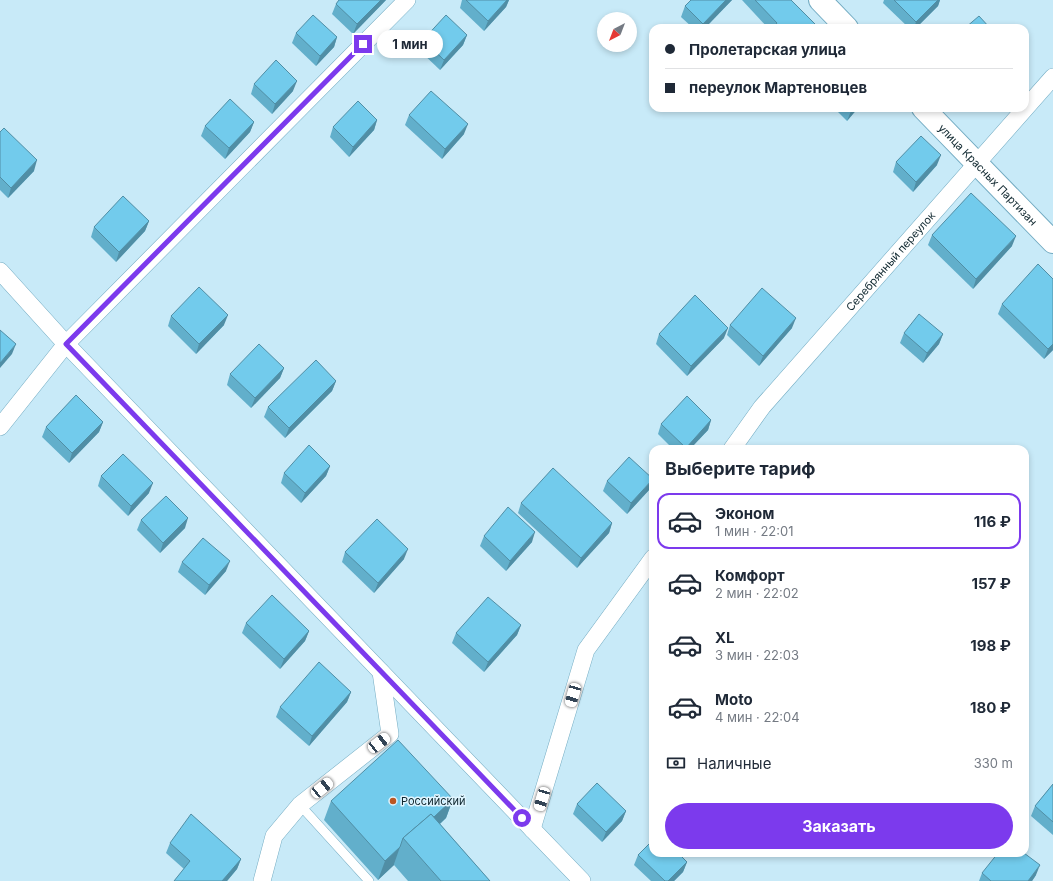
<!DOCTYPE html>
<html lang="ru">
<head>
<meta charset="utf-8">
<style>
	body { margin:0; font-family:Inter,sans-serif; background:#f2f2f3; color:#1f2937; height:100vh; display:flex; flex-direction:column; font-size:15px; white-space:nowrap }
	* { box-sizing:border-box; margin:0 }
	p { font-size:13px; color:#747a83 }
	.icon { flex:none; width:22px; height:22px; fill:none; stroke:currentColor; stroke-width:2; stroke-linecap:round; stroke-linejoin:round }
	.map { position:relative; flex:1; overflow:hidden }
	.panel { position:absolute; left:649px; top:445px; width:380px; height:412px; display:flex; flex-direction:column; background:#fff; border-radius:12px; box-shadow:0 2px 6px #0003 }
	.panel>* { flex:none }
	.guide { position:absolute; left:649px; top:24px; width:380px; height:88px; border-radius:12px; box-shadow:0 2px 6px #0003; display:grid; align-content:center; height:88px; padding:0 16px; background:#fff }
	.needle { width:26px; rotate:222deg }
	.fabs { position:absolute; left:597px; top:12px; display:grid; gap:8px }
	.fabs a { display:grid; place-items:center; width:40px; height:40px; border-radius:50%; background:#fff; box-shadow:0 2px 6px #0003; font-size:20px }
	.end { position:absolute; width:18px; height:18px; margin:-9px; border:5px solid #7c3aed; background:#fff; box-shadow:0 0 0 2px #fff }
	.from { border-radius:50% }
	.bubble { position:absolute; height:28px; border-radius:14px; background:#fff; box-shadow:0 2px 6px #0003; font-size:13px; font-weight:700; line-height:28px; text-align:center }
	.car { position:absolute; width:12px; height:24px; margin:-12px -6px; border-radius:5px; box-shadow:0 0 3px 1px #0007; background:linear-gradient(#fff 24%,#345 0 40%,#fff 0 76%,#345 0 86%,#fff 0) }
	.guide b { display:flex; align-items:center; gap:14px; height:38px; font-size:15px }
	.guide b+b { border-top:1px solid #e0e1e3 }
	.guide i { width:10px; height:10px; background:#1f2937 }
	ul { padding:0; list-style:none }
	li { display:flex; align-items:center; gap:12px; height:56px; margin:0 8px 6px; padding:0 8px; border:2px solid transparent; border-radius:12px }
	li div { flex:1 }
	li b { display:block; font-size:15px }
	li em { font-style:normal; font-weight:700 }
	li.on { border-color:#7c3aed }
	li>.icon { width:36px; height:36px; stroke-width:1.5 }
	h2 { padding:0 16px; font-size:18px; line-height:48px }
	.pay { display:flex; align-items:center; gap:10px; height:44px; padding:0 16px; font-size:15px }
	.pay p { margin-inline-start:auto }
	.button { display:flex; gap:8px; margin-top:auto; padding:8px 16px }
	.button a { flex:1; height:46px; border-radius:24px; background:#7c3aed; color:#fff; font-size:16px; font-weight:700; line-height:46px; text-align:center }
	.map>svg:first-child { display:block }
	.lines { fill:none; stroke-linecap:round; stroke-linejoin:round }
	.lane-casing { stroke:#72abc2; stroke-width:10 }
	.street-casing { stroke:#72abc2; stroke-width:18 }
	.secondary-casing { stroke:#72abc2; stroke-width:24 }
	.lane { stroke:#fff; stroke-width:9 }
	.street { stroke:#fff; stroke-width:17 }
	.secondary { stroke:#fff; stroke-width:22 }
	.wall { fill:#62afcb }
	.shaded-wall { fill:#508ea5 }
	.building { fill:#72cbec; stroke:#508ea5 }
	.route { stroke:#7c3aed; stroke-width:5 }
	.poi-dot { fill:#bb5723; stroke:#dff5ff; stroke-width:1.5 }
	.labels { text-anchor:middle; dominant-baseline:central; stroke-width:3; stroke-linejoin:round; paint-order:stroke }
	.street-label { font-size:11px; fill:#0f272f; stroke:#dff5ff }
	.poi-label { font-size:11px; fill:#0f272f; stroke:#dff5ff; text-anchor:start }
</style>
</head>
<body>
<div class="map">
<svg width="1053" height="881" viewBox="0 0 1053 881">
	<rect width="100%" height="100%" fill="#c8eaf8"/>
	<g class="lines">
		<defs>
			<path id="lane" d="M 300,805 L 369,881"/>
			<g id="street">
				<path d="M 0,271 L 66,344 L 582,881"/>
				<path d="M 0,427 L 66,344 L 407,0"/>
				<path id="s1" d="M 732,449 L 762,407 L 1053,77"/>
				<path d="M 532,829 L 586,650 L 653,558"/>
				<path d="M 262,881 L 274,836 L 300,805 L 390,734 L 381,672"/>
			</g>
			<g id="secondary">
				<path d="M 820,0 L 847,28"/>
				<path id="s2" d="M 923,108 L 1053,242"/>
			</g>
		</defs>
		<use href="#lane" class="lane-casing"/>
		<use href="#street" class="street-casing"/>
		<use href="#secondary" class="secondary-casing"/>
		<use href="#lane" class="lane"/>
		<use href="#street" class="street"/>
		<use href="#secondary" class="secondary"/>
	</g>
	<g class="wall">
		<path d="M 339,0 L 386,0 L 353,34 L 332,14 L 336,4 Z"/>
		<path d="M 462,0 L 509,0 L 506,7 L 484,31 L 460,8 Z"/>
		<path d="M 691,0 L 732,0 L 705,28 L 693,28 L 681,17 L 685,6 Z"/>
		<path d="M 742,0 L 791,0 L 819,28 L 768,28 Z"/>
		<path d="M 884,0 L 940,0 L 938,6 L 916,28 L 909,28 L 883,3 Z"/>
		<path d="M 296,33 L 337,37 L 334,47 L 316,66 L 292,43 Z"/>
		<path d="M 467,35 L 463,45 L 440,70 L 420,51 L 423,40 Z"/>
		<path d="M 254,84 L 293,91 L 272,114 L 251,94 Z"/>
		<path d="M 834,108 L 858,108 L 847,121 Z"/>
		<path d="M 409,115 L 464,134 L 442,159 L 405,125 Z"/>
		<path d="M 377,120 L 374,130 L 349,157 L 330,137 L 333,127 Z"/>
		<path d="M 254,122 L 250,132 L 225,159 L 201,136 L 205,126 Z"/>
		<path d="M 0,132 L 34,171 L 8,198 L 0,190 Z"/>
		<path d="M 896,162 L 937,165 L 913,192 L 893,172 Z"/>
		<path d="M 149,221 L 145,231 L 116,262 L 91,237 L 94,227 Z"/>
		<path d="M 932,235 L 1012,246 L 973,289 L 928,245 Z"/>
		<path d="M 1002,304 L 1053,350 L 1044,359 L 998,314 Z"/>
		<path d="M 171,316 L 224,325 L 196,354 L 168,326 Z"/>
		<path d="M 730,325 L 792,328 L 759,366 L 727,335 Z"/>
		<path d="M 904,333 L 943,334 L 939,344 L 923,363 L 900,343 Z"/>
		<path d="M 659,334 L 724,338 L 687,376 L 656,344 Z"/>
		<path d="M 284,368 L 280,378 L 251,408 L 227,385 L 230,374 Z"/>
		<path d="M 336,381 L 332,391 L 285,438 L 264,417 L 268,407 Z"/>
		<path d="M 711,420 L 708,430 L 690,449 L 673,449 L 658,434 L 661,424 Z"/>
		<path d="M 103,422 L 99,432 L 69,463 L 42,437 L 46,427 Z"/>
		<path d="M 330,466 L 326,476 L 301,503 L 281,483 L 284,473 Z"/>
		<path d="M 101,476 L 149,493 L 128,516 L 98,486 Z"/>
		<path d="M 607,481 L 649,490 L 627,514 L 603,491 Z"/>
		<path d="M 521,503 L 612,523 L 609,533 L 577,568 L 518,513 Z"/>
		<path d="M 141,520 L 185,528 L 160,553 L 137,530 Z"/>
		<path d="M 484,536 L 532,542 L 506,571 L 480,546 Z"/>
		<path d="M 345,552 L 404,559 L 374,593 L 342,562 Z"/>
		<path d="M 182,562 L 226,571 L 205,595 L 178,572 Z"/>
		<path d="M 246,623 L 309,631 L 305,641 L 280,669 L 242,633 Z"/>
		<path d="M 521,625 L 517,635 L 484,672 L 452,643 L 456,633 Z"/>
		<path d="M 351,692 L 347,702 L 309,746 L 276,717 L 280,707 Z"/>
		<path d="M 1053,784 L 1053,835 L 1031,816 L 1035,806 Z"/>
		<path d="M 453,799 L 446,818 L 440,824 L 490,881 L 408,881 L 394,865 L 378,880 L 324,820 L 331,801 Z"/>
		<path d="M 577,804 L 626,811 L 622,821 L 602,842 L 573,814 Z"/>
		<path d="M 170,843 L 241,859 L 237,869 L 227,881 L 174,881 L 184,869 L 166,853 Z"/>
		<path d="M 638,855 L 687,862 L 683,872 L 674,881 L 651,881 L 634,865 Z"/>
		<path d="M 982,873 L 1036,875 L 1032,881 L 979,881 Z"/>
	</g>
	<g class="shaded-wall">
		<path d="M 381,0 L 386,0 L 353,34 L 357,24 Z"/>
		<path d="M 507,0 L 509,0 L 506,7 L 484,31 L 488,21 Z"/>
		<path d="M 726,0 L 732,0 L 705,28 L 702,28 L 703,24 Z"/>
		<path d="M 938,0 L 940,0 L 938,6 L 916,28 L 914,28 L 916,22 Z"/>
		<path d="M 467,35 L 463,45 L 440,70 L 444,60 Z"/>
		<path d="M 337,37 L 334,47 L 316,66 L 320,56 Z"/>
		<path d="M 297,81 L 293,91 L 272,114 L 275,104 Z"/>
		<path d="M 853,108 L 858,108 L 847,121 L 851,111 Z"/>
		<path d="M 377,120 L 374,130 L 349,157 L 353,147 Z"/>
		<path d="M 254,122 L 250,132 L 225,159 L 229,148 Z"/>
		<path d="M 468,124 L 464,134 L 442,159 L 445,149 Z"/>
		<path d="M 941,155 L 937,165 L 913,192 L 916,182 Z"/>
		<path d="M 37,160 L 34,171 L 8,198 L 11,188 Z"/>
		<path d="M 149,221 L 145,231 L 116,262 L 119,252 Z"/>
		<path d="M 1016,236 L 1012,246 L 973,289 L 976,279 Z"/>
		<path d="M 228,315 L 224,325 L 196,354 L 199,344 Z"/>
		<path d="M 796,318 L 792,328 L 759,366 L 763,356 Z"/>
		<path d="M 728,328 L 724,338 L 687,376 L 691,366 Z"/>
		<path d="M 943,334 L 939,344 L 923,363 L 927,353 Z"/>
		<path d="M 16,344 L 12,354 L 0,368 L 0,363 Z"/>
		<path d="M 1053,344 L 1053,350 L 1044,359 L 1048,349 Z"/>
		<path d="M 284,368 L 280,378 L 251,408 L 255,398 Z"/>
		<path d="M 336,381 L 332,391 L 285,438 L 289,428 Z"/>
		<path d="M 711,420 L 708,430 L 690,449 L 685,449 Z"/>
		<path d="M 103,422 L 99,432 L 69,463 L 72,453 Z"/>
		<path d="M 330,466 L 326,476 L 301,503 L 305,493 Z"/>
		<path d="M 653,479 L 649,490 L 627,514 L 631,503 Z"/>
		<path d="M 153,483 L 149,493 L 128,516 L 131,506 Z"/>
		<path d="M 188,518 L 185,528 L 160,553 L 163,543 Z"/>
		<path d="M 612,523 L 609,533 L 577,568 L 581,558 Z"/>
		<path d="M 535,532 L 532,542 L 506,571 L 510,561 Z"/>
		<path d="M 408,549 L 404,559 L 374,593 L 378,583 Z"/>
		<path d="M 230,561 L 226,571 L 205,595 L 209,585 Z"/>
		<path d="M 521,625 L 517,635 L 484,672 L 488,662 Z"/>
		<path d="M 309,631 L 305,641 L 280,669 L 284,659 Z"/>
		<path d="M 351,692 L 347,702 L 309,746 L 312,736 Z"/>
		<path d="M 453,799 L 446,818 L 413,848 L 406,841 Z"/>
		<path d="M 626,811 L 622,821 L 602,842 L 606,832 Z"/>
		<path d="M 400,847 L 394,864 L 394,865 L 378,880 L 385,861 Z"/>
		<path d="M 241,859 L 237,869 L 227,881 L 222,881 Z"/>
		<path d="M 687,862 L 683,872 L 674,881 L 668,881 Z"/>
		<path d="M 1040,865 L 1036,875 L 1032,881 L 1028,881 Z"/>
	</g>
	<g class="building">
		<path d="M 339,0 L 381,0 L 357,24 L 336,4 Z"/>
		<path d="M 466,0 L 507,0 L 488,21 Z"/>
		<path d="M 691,0 L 726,0 L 703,24 L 685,6 Z"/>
		<path d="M 755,0 L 791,0 L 819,28 L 773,28 L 777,23 Z"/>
		<path d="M 894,0 L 938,0 L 916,22 Z"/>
		<path d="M 313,15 L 337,37 L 320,56 L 296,33 Z"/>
		<path d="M 446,15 L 467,35 L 444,60 L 423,40 Z"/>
		<path d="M 979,16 L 990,28 L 965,28 Z"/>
		<path d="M 276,60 L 297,81 L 275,104 L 254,84 Z"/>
		<path d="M 431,91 L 468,124 L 445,149 L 409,115 Z"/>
		<path d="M 230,99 L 254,122 L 229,148 L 205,126 Z"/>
		<path d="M 358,101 L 377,120 L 353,147 L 333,127 Z"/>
		<path d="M 848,108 L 853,108 L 851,111 Z"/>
		<path d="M 4,128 L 37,160 L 11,188 L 0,177 L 0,132 Z"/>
		<path d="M 921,136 L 941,155 L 916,182 L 896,162 Z"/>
		<path d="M 971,193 L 1016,236 L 976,279 L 932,235 Z"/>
		<path d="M 123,196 L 149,221 L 119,252 L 94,227 Z"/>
		<path d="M 1038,264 L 1053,279 L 1053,344 L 1048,349 L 1002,304 Z"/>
		<path d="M 199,287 L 228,315 L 199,344 L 171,316 Z"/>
		<path d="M 762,288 L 796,318 L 763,356 L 730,325 Z"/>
		<path d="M 695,295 L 728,328 L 691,366 L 659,334 Z"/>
		<path d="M 919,314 L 943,334 L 927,353 L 904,333 Z"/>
		<path d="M 0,330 L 16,344 L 0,363 Z"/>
		<path d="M 259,344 L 284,368 L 255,398 L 230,374 Z"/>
		<path d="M 316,360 L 336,381 L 289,428 L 268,407 Z"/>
		<path d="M 76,395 L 103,422 L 72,453 L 46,427 Z"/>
		<path d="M 687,396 L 711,420 L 686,448 L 661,424 Z"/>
		<path d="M 309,445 L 330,466 L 305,493 L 284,473 Z"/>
		<path d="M 123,454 L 153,483 L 131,506 L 101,476 Z"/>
		<path d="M 629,457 L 653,479 L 631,503 L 607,481 Z"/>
		<path d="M 553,468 L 612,523 L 581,558 L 521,503 Z"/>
		<path d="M 166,496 L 188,518 L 163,543 L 141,520 Z"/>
		<path d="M 508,507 L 535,532 L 510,561 L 484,536 Z"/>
		<path d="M 377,519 L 408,549 L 378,583 L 345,552 Z"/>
		<path d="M 203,538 L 230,561 L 209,585 L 182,562 Z"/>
		<path d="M 272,595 L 309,631 L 284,659 L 246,623 Z"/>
		<path d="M 488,597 L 521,625 L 488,662 L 456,633 Z"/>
		<path d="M 319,662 L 351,692 L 312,736 L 280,707 Z"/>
		<path d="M 398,740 L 453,799 L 434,817 L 431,814 L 403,838 L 400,847 L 385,861 L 331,801 Z"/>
		<path d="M 597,783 L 626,811 L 606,832 L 577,804 Z"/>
		<path d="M 1053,784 L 1053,822 L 1035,806 Z"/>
		<path d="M 191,814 L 241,859 L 222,881 L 174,881 L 190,861 L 170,843 Z"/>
		<path d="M 431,814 L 490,881 L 441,881 L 403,838 Z"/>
		<path d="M 653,840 L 653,853 L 678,853 L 687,862 L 668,881 L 665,881 L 638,855 Z"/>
		<path d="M 998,853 L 1024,853 L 1040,865 L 1028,881 L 991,881 L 982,873 Z"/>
	</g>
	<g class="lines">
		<path class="route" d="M 363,44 L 66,344 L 522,818"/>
	</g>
	<circle class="poi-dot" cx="393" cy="801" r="4"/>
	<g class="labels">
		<g class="street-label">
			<text stroke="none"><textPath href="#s2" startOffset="93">улица Красных Партизан</textPath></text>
			<text stroke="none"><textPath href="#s1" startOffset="246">Серебрянный переулок</textPath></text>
		</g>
		<g class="poi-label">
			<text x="401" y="801">Российский</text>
		</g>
	</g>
</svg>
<div class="fabs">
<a><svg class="needle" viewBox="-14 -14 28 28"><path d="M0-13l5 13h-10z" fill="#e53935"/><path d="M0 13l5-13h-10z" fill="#747a83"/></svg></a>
</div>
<i class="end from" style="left:522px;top:818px"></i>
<i class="end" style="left:363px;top:44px"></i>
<div class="bubble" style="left:377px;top:30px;width:66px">1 мин</div>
<i class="car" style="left:573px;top:695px;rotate:196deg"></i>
<i class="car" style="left:379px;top:743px;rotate:52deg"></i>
<i class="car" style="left:322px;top:788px;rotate:51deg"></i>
<i class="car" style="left:542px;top:799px;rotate:197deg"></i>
<div class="guide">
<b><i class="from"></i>Пролетарская улица</b>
<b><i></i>переулок Мартеновцев</b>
</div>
<section class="panel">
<h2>Выберите тариф</h2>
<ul>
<li class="on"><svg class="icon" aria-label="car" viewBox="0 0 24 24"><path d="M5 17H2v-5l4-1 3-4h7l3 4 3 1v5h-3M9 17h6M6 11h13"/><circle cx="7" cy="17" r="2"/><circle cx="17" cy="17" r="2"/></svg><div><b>Эконом</b><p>1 мин · 22:01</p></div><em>116 ₽</em></li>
<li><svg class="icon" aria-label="car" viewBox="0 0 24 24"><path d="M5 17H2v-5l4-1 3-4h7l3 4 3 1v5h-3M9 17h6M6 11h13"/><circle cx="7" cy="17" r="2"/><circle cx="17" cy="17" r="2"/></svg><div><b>Комфорт</b><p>2 мин · 22:02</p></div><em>157 ₽</em></li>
<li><svg class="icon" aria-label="car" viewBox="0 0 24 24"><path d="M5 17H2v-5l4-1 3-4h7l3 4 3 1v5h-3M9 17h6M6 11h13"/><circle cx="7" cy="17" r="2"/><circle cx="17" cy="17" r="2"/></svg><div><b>XL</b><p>3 мин · 22:03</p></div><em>198 ₽</em></li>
<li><svg class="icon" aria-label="car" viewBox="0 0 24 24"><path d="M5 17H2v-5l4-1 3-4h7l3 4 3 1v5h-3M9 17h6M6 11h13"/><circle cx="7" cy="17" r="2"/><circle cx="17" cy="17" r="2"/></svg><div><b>Moto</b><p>4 мин · 22:04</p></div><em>180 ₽</em></li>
</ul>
<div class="pay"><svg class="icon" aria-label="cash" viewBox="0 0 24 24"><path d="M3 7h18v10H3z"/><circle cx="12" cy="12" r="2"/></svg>Наличные<p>330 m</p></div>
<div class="button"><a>Заказать</a></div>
</section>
</div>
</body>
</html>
